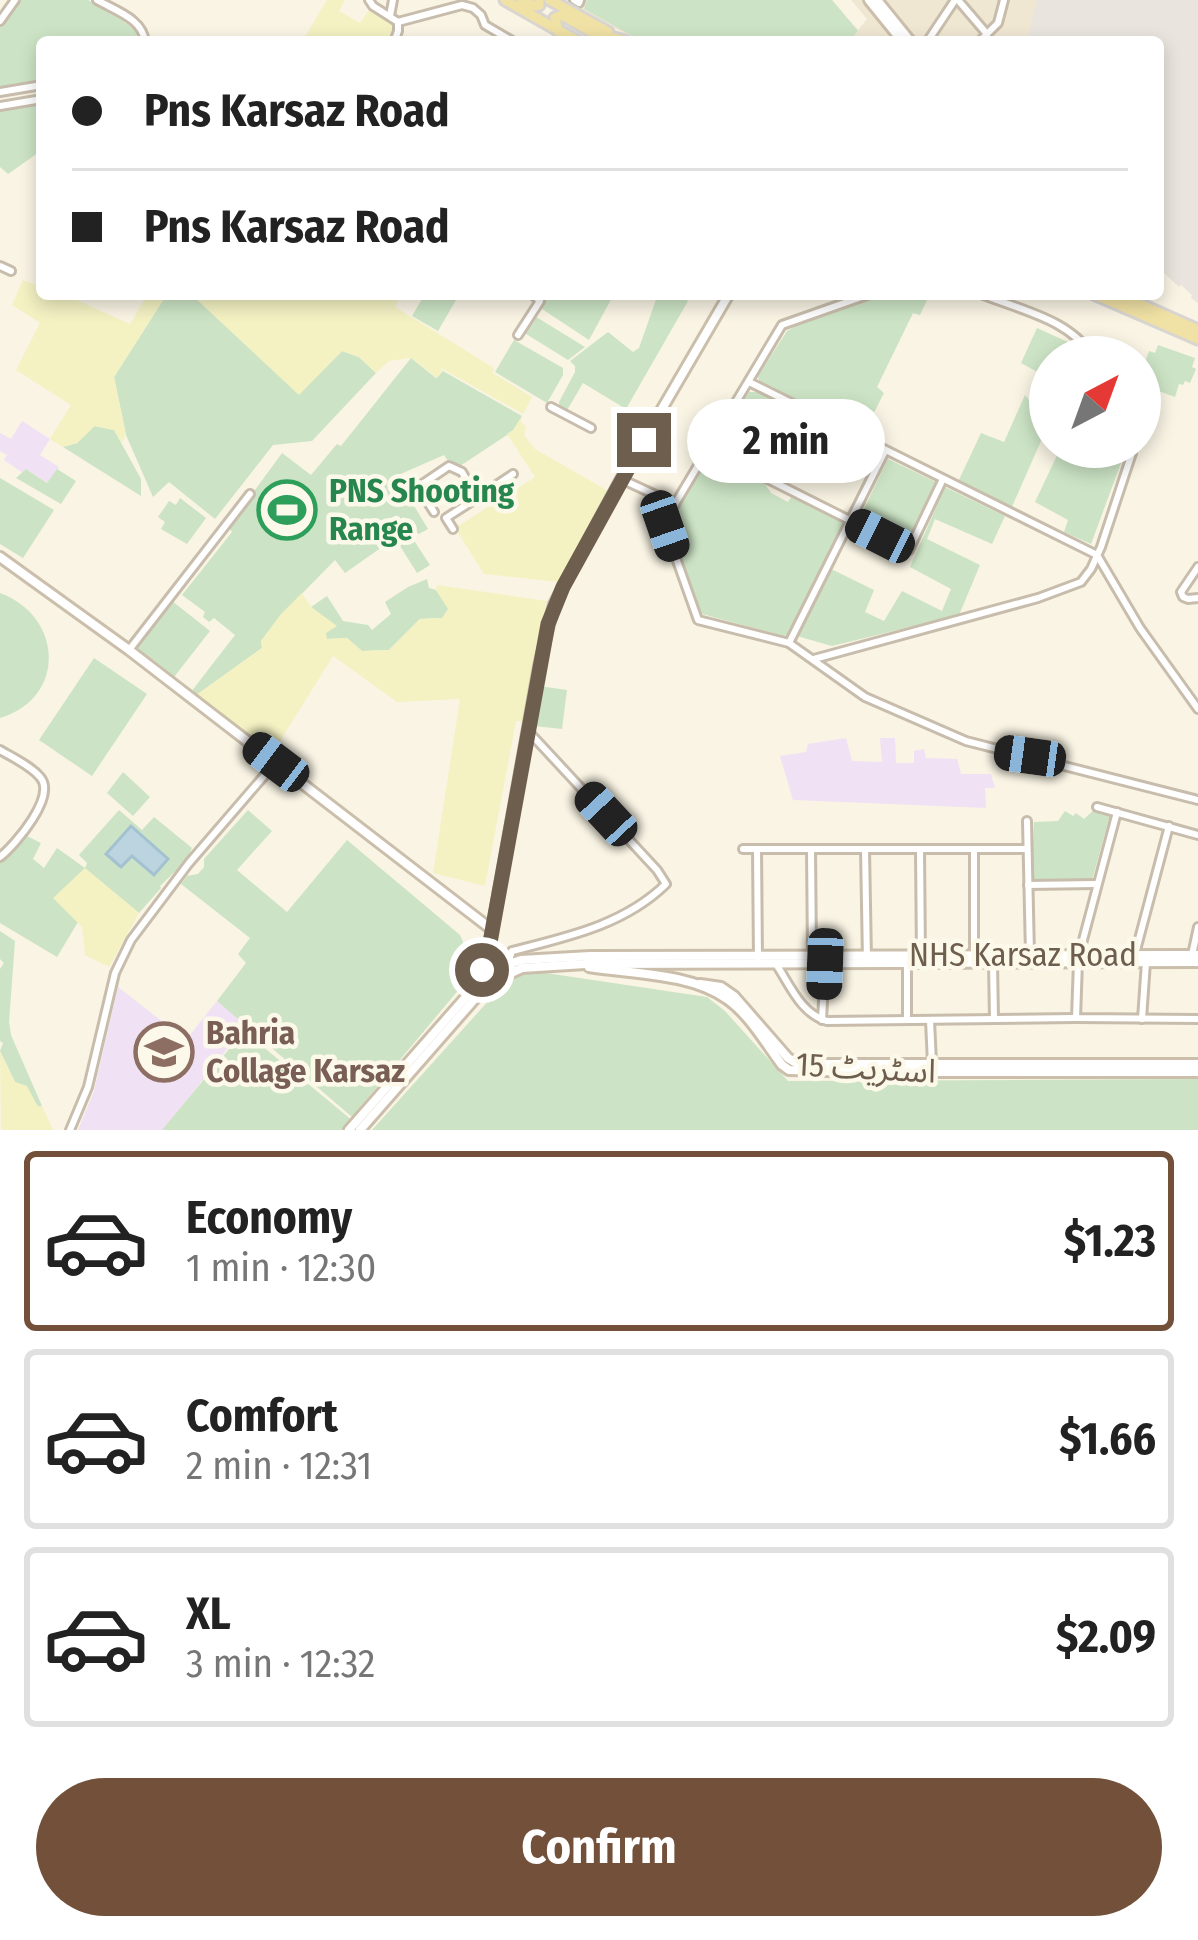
<!DOCTYPE html>
<html lang="en">
<head>
<meta charset="utf-8">
<style>
	body { margin:0; font-family:"Fira Sans Condensed","Noto Sans Arabic",sans-serif; background:#f2f2f2; color:#222; height:100vh; display:flex; flex-direction:column; font-size:45px; white-space:nowrap }
	* { box-sizing:border-box; margin:0 }
	p { font-size:39px; color:#767676 }
	.icon { flex:none; width:66px; height:66px; fill:none; stroke:currentColor; stroke-width:2; stroke-linecap:round; stroke-linejoin:round }
	.map { position:relative; height:1130px; overflow:hidden }
	.sheet { display:flex; flex-direction:column; background:#fff; flex:1 }
	.sheet>* { flex:none }
	.guide { position:absolute; left:36px; top:36px; width:1128px; height:264px; border-radius:12px; box-shadow:0 6px 18px #0003; display:grid; align-content:center; height:264px; padding:0 36px; background:#fff }
	.needle { width:78px; rotate:41deg }
	.tools { position:absolute; left:1029px; top:336px; display:grid; gap:24px }
	.tools a { display:grid; place-items:center; width:132px; height:132px; border-radius:50%; background:#fff; box-shadow:0 6px 18px #0003; font-size:60px }
	.end { position:absolute; width:54px; height:54px; margin:-27px; border:15px solid #6e5e4d; background:#fff; box-shadow:0 0 0 6px #fff }
	.from { border-radius:50% }
	.bubble { position:absolute; height:84px; border-radius:42px; background:#fff; box-shadow:0 6px 18px #0003; font-size:39px; font-weight:700; line-height:84px; text-align:center }
	.car { position:absolute; width:36px; height:72px; margin:-36px -18px; border-radius:15px; box-shadow:0 0 9px 3px #0007; background:linear-gradient(#222 24%,#8ab4d8 0 40%,#222 0 76%,#8ab4d8 0 86%,#222 0) }
	.guide b { display:flex; align-items:center; gap:42px; height:114px; font-size:45px }
	.guide b+b { border-top:3px solid #e0e0e0 }
	.guide i { width:30px; height:30px; background:#222 }
	ul { padding:21px 0 0; list-style:none }
	li { display:flex; align-items:center; gap:36px; height:180px; margin:0 24px 18px; padding:0 12px; border:6px solid #e0e0e0; border-radius:12px }
	li div { flex:1 }
	li b { display:block; font-size:45px }
	li em { font-style:normal; font-weight:700 }
	li.current { border-color:#72503a }
	li>.icon { width:108px; height:108px; stroke-width:1.5 }
	.action { display:flex; gap:24px; margin-top:auto; padding:24px 36px }
	.action a { flex:1; height:138px; border-radius:72px; background:#72503a; color:#fff; font-size:48px; font-weight:700; line-height:138px; text-align:center }
	.map>svg:first-child { display:block }
	.residential { fill:#f0e7d3 }
	.industrial { fill:#e9e5de }
	.education { fill:#f1e1f5 }
	.green { fill:#cce4c5 }
	.sand { fill:#f4f2c3 }
	.water { fill:#bbd4e0; stroke:#a3c1d0; stroke-width:3 }
	.lines { fill:none; stroke-linecap:round; stroke-linejoin:round }
	.street-casing { stroke:#c8bdac; stroke-width:12 }
	.secondary-casing { stroke:#cbbfab; stroke-width:14 }
	.primary-casing { stroke:#d9d5d1; stroke-width:15 }
	.street { stroke:#fff; stroke-width:6 }
	.secondary { stroke:#fff; stroke-width:8 }
	.primary { stroke:#f0e1a4; stroke-width:9 }
	.route { stroke:#6e5e4d; stroke-width:15 }
	.labels { text-anchor:middle; dominant-baseline:central; stroke-width:9; stroke-linejoin:round; paint-order:stroke }
	.leisure-label { font-size:33px; font-weight:bold; fill:#27864d; stroke:#fcf8ea; text-anchor:start }
	.street-label { font-size:33px; fill:#6e5e4d; stroke:#fcf8ea }
	.education-label { font-size:33px; font-weight:bold; fill:#785e54; stroke:#fcf8ea; text-anchor:start }
</style>
</head>
<body>
<div class="map">
<svg width="1198" height="1130" viewBox="0 0 1198 1130">
	<rect width="100%" height="100%" fill="#f9f4e4"/>
	<path class="residential" d="M 563,0 L 832,0 L 858,30 L 867,19 L 851,0 L 1038,0 L 1027,42 L 640,42 Z"/>
	<path class="industrial" d="M 1037,0 L 1198,0 L 1198,303 L 1191,298 L 1192,295 L 1181,285 L 1179,287 L 1158,267 L 1158,42 L 1027,42 Z"/>
	<g class="education">
		<path d="M 22,421 L 50,439 L 40,455 L 59,467 L 48,483 L 26,469 L 23,473 L 4,460 L 7,455 L 0,451 L 0,433 L 11,439 Z"/>
		<path d="M 846,738 L 852,761 L 882,762 L 880,738 L 895,738 L 896,763 L 914,763 L 914,751 L 924,749 L 926,758 L 957,759 L 961,774 L 991,774 L 995,788 L 985,788 L 986,808 L 793,800 L 780,756 L 806,752 L 808,744 Z"/>
		<path d="M 118,987 L 186,1040 L 217,1001 L 246,1025 L 163,1130 L 78,1130 L 94,1091 Z"/>
	</g>
	<g class="green">
		<path d="M 19,0 L 88,0 L 114,14 L 140,34 L 122,42 L 42,42 L 42,81 L 0,88 L 0,28 Z"/>
		<path d="M 587,0 L 832,0 L 858,31 L 848,42 L 643,42 L 584,9 Z"/>
		<path d="M 41,103 L 42,150 L 8,174 L 0,167 L 0,110 Z"/>
		<path d="M 167,294 L 191,294 L 299,394 L 342,351 L 359,357 L 376,373 L 312,441 L 273,445 L 215,519 L 169,482 L 153,497 L 126,435 L 114,377 Z"/>
		<path d="M 425,294 L 446,294 L 456,300 L 438,331 L 412,316 Z"/>
		<path d="M 547,294 L 614,294 L 589,340 L 539,307 Z"/>
		<path d="M 658,294 L 678,294 L 688,301 L 626,409 L 583,383 L 566,412 L 560,409 L 559,402 L 575,372 L 575,366 L 570,361 L 608,332 L 633,352 L 639,348 Z"/>
		<path d="M 885,294 L 930,294 L 920,315 L 913,313 L 877,387 L 884,393 L 863,434 L 759,382 L 758,376 L 787,331 L 799,324 Z"/>
		<path d="M 533,315 L 585,347 L 568,360 L 523,332 Z"/>
		<path d="M 1037,328 L 1070,343 L 1079,357 L 1050,357 L 1050,379 L 1021,363 Z"/>
		<path d="M 514,340 L 563,368 L 563,375 L 547,403 L 495,372 Z"/>
		<path d="M 1158,345 L 1195,358 L 1192,367 L 1196,369 L 1190,383 L 1185,381 L 1183,385 L 1179,384 L 1175,397 L 1145,386 L 1150,372 L 1144,365 L 1149,351 L 1155,353 Z"/>
		<path d="M 411,358 L 436,378 L 443,371 L 522,416 L 513,431 L 460,466 L 450,464 L 444,455 L 396,476 L 428,529 L 419,534 L 411,529 L 404,517 L 400,519 L 430,565 L 417,573 L 395,538 L 345,573 L 335,560 L 281,615 L 261,641 L 262,648 L 195,696 L 191,692 L 235,635 L 214,618 L 209,622 L 203,617 L 205,612 L 182,595 L 232,532 L 228,527 L 282,453 L 311,475 L 337,444 L 341,446 Z"/>
		<path d="M 749,392 L 758,392 L 813,419 L 798,448 L 746,423 L 738,442 L 788,467 L 786,471 L 771,475 L 728,455 L 718,445 Z"/>
		<path d="M 1025,395 L 1048,425 L 1011,509 L 958,482 L 981,433 L 1004,442 Z"/>
		<path d="M 94,426 L 114,430 L 141,479 L 141,496 L 63,447 L 77,443 Z"/>
		<path d="M 1061,447 L 1121,447 L 1124,455 L 1091,544 L 1064,532 L 1068,520 L 1035,502 Z"/>
		<path d="M 708,454 L 765,484 L 771,493 L 788,502 L 792,496 L 841,521 L 842,525 L 789,634 L 784,636 L 702,614 L 674,542 L 680,544 L 683,535 L 676,532 L 671,523 Z"/>
		<path d="M 888,459 L 936,482 L 908,540 L 860,517 Z"/>
		<path d="M 26,469 L 47,483 L 57,469 L 76,481 L 61,504 L 16,478 Z"/>
		<path d="M 0,478 L 54,510 L 23,558 L 0,544 Z"/>
		<path d="M 945,487 L 1005,516 L 992,544 L 935,519 L 927,539 L 980,565 L 959,615 L 832,646 L 797,636 L 831,569 L 874,590 L 865,612 L 884,621 L 902,591 L 942,611 L 951,589 L 910,567 Z"/>
		<path d="M 180,498 L 206,518 L 187,544 L 161,529 L 165,522 L 158,517 L 169,501 L 176,505 Z"/>
		<path d="M 427,579 L 429,588 L 436,590 L 449,609 L 442,618 L 420,619 L 389,650 L 362,651 L 347,638 L 327,639 L 325,633 L 336,626 L 311,607 L 327,596 L 343,621 L 368,625 L 372,630 L 391,614 L 385,602 L 408,587 Z"/>
		<path d="M 0,593 C 63,616 67,698 0,718 Z"/>
		<path d="M 172,601 L 210,631 L 174,677 L 136,648 Z"/>
		<path d="M 94,658 L 147,694 L 92,776 L 39,740 Z"/>
		<path d="M 539,686 L 567,690 L 562,729 L 534,726 Z"/>
		<path d="M 123,772 L 150,797 L 133,816 L 107,793 Z"/>
		<path d="M 1095,809 L 1111,812 L 1092,880 L 1031,879 L 1034,822 L 1058,821 L 1065,811 L 1073,816 L 1076,813 L 1084,819 Z"/>
		<path d="M 119,810 L 142,830 L 154,817 L 192,848 L 187,860 L 160,886 L 161,888 L 139,913 L 86,869 L 54,898 L 78,922 L 57,957 L 0,923 L 0,863 L 27,836 L 41,843 L 33,859 L 44,868 L 57,848 L 85,868 L 87,863 L 79,855 Z"/>
		<path d="M 248,810 L 272,831 L 237,870 L 287,912 L 347,840 L 460,935 L 470,958 L 461,987 L 352,1117 L 217,1001 L 246,963 L 238,954 L 250,938 L 181,884 L 187,876 L 198,874 L 204,867 L 204,859 Z"/>
		<path d="M 0,931 L 15,941 L 9,1022 L 11,1035 L 42,1106 L 39,1107 L 15,1082 L 0,1051 L 3,1043 L 0,1041 L 0,969 L 4,963 L 0,959 Z"/>
		<path d="M 539,972 L 707,997 L 725,1011 L 788,1081 L 1198,1079 L 1198,1130 L 372,1130 L 500,988 L 519,974 Z"/>
		<path d="M 244,1031 L 353,1121 L 345,1130 L 162,1130 Z"/>
	</g>
	<g class="sand">
		<path d="M 327,0 L 345,0 L 339,11 L 360,23 L 370,9 L 387,17 L 395,25 L 390,42 L 302,42 Z"/>
		<path d="M 23,280 L 42,287 L 42,294 L 63,294 L 130,324 L 145,299 L 147,300 L 151,294 L 167,294 L 114,377 L 126,435 L 122,443 L 114,430 L 95,426 L 77,443 L 63,447 L 50,439 L 71,405 L 16,370 L 40,323 L 12,305 Z"/>
		<path d="M 191,294 L 392,294 L 399,298 L 395,307 L 494,368 L 493,373 L 532,397 L 523,414 L 439,367 L 443,371 L 437,378 L 411,358 L 389,361 L 376,373 L 359,357 L 342,351 L 299,395 Z"/>
		<path d="M 522,416 L 521,422 L 526,426 L 524,435 L 535,449 L 608,491 L 558,582 L 484,574 L 455,528 L 535,477 L 507,434 L 513,430 Z"/>
		<path d="M 437,585 L 547,601 L 524,721 L 516,721 L 485,886 L 433,873 L 460,699 L 397,702 L 333,656 L 272,754 L 195,696 L 262,648 L 261,641 L 281,614 L 302,593 L 311,607 L 337,626 L 326,633 L 327,639 L 347,638 L 362,651 L 389,650 L 420,619 L 442,618 L 448,609 L 436,590 Z"/>
		<path d="M 85,868 L 139,913 L 109,967 L 85,955 L 82,927 L 53,898 Z"/>
		<path d="M 0,1052 L 15,1082 L 27,1086 L 38,1107 L 42,1106 L 53,1130 L 1,1130 Z"/>
	</g>
	<path class="water" d="M 131,826 L 168,859 L 154,875 L 132,856 L 121,867 L 106,854 Z"/>
	<g class="lines">
		<defs>
			<g id="street">
				<path d="M 97,0 C 116,11 143,19 145,42"/>
				<path d="M 369,0 L 373,6 L 398,22 L 398,31 L 394,42"/>
				<path d="M 574,0 L 579,3 L 580,0"/>
				<path d="M 958,0 L 987,34"/>
				<path d="M 390,16 L 393,0"/>
				<path d="M 0,21 L 15,0"/>
				<path d="M 398,22 L 462,5 L 473,8 L 481,15 L 485,25 L 514,42"/>
				<path d="M 927,42 L 955,0"/>
				<path d="M 979,42 L 998,23 L 1004,0"/>
				<path d="M 0,92 L 42,85"/>
				<path d="M 0,106 L 42,99"/>
				<path d="M 0,266 L 11,271"/>
				<path d="M 870,294 L 782,325 L 675,504 L 665,527 L 698,620 L 789,643 L 865,697 L 966,741 L 1198,800"/>
				<path d="M 981,294 C 1020,310 1070,319 1093,357"/>
				<path d="M 518,335 L 540,301 L 532,294"/>
				<path d="M 749,382 L 1097,555 L 1140,628 L 1198,709"/>
				<path d="M 551,407 L 591,428"/>
				<path d="M 708,449 L 909,550 L 942,481"/>
				<path d="M 621,479 L 675,504"/>
				<path d="M 477,498 L 513,474"/>
				<path d="M 434,512 L 418,487 L 449,466 L 462,472 L 477,498 L 446,518 L 453,529"/>
				<path d="M 1198,567 L 1181,592 L 1183,597 L 1188,599 L 1198,598"/>
				<path d="M 789,643 L 885,451"/>
				<path d="M 129,650 L 250,494"/>
				<path d="M 814,659 L 1038,598 L 1081,582 L 1091,569 L 1101,547 L 1132,453 L 1131,447"/>
				<path d="M 0,750 C 12,757 31,766 40,777 C 57,796 16,844 0,857"/>
				<path d="M 1097,807 L 1198,835"/>
				<path d="M 1027,821 L 1030,955"/>
				<path d="M 743,849 L 1027,849"/>
				<path d="M 757,849 L 758,959"/>
				<path d="M 811,849 L 812,956"/>
				<path d="M 865,849 L 867,960"/>
				<path d="M 920,849 L 921,959"/>
				<path d="M 1028,885 L 1096,884"/>
				<path d="M 1135,954 L 1169,826"/>
				<path d="M 974,955 L 974,849"/>
				<path d="M 1079,955 L 1117,812"/>
				<path d="M 1192,955 L 1198,927"/>
				<path d="M 1078,962 L 1076,1018 L 1198,1019"/>
				<path d="M 508,963 L 512,951 C 567,937 624,925 666,884 L 657,870 L 528,731"/>
				<path d="M 907,963 L 907,1020"/>
				<path d="M 993,963 L 994,1019"/>
				<path d="M 776,964 C 790,985 801,1014 827,1021 L 1076,1018"/>
				<path d="M 1142,1019 L 1146,962"/>
				<path d="M 822,1020 L 825,964"/>
				<path d="M 930,1020 L 932,1064"/>
				<path d="M 70,1130 L 88,1087 L 115,973 L 131,940 L 189,863 L 276,762"/>
			</g>
			<g id="secondary">
				<path d="M 869,0 L 903,42"/>
				<path d="M 877,0 L 911,42"/>
				<path d="M 0,557 L 129,650 L 491,929"/>
				<path d="M 589,967 C 633,974 690,973 727,999 C 749,1014 766,1044 782,1065 L 789,1070 L 860,1072 L 1198,1072"/>
				<path d="M 485,969 L 539,666 L 554,604 L 621,479 L 729,294"/>
				<circle cx="485" cy="978" r="8"/>
				<path d="M 490,971 L 521,960 L 590,956 L 1198,955"/>
				<path d="M 493,981 L 522,968 L 585,964 L 1198,962"/>
				<path d="M 700,984 L 721,987 L 734,996 L 788,1058 L 798,1064 L 1198,1064"/>
				<path d="M 349,1130 L 479,982"/>
				<path d="M 360,1130 L 486,986"/>
			</g>
			<g id="primary">
				<path d="M 505,0 L 579,42"/>
				<path d="M 522,0 L 533,6 L 539,5 L 539,0"/>
				<path d="M 550,0 L 608,32"/>
				<path d="M 558,31 L 555,18 L 562,15 L 592,32 L 625,41"/>
				<path d="M 1094,294 L 1198,339"/>
				<path d="M 1117,294 L 1198,330"/>
			</g>
		</defs>
		<use href="#street" class="street-casing"/>
		<use href="#secondary" class="secondary-casing"/>
		<use href="#primary" class="primary-casing"/>
		<use href="#street" class="street"/>
		<use href="#secondary" class="secondary"/>
		<use href="#primary" class="primary"/>
	</g>
	<g class="lines">
		<path class="route" d="M 482,970 L 485,970 L 548,624 L 563,587 L 644,440"/>
	</g>
	<defs>
		<symbol id="stadium-ring" viewBox="-11 -11 22 22"><circle r="9.5" fill="#fcf8ea" stroke="#2e9e5b" stroke-width="1.5"/><path d="M0-5a6.5 5 0 1 0 0 10a6.5 5 0 1 0 0-10ZM-3.5-1.8h7v3.6h-7Z" fill="#2e9e5b"/></symbol>
		<symbol id="university-ring" viewBox="-11 -11 22 22"><circle r="9.5" fill="#fcf8ea" stroke="#8d6e63" stroke-width="1.5"/><path d="M0-5L7-2L0 1L-7-2ZM-4 1L0 2.5L4 1V4Q0 6-4 4Z" fill="#8d6e63"/></symbol>
	</defs>
	<g fill-rule="evenodd">
		<use href="#stadium-ring" x="254" y="477" width="66" height="66"/>
		<use href="#university-ring" x="131" y="1019" width="66" height="66"/>
	</g>
	<g class="labels">
		<g class="leisure-label">
			<text x="329" y="491">PNS Shooting<tspan x="329" dy="38">Range</tspan></text>
		</g>
		<g class="street-label">
			<text x="1023" y="955">NHS Karsaz Road</text>
			<text transform="translate(866 1068) rotate(3)">اسٹریٹ 15</text>
		</g>
		<g class="education-label">
			<text x="206" y="1033">Bahria<tspan x="206" dy="38">Collage Karsaz</tspan></text>
		</g>
	</g>
</svg>
<div class="tools">
<a><svg class="needle" viewBox="-14 -14 28 28"><path d="M0-13l5 13h-10z" fill="#e53935"/><path d="M0 13l5-13h-10z" fill="#767676"/></svg></a>
</div>
<i class="end from" style="left:482px;top:970px"></i>
<i class="end" style="left:644px;top:440px"></i>
<div class="bubble" style="left:687px;top:399px;width:198px">2 min</div>
<i class="car" style="left:665px;top:526px;rotate:161deg"></i>
<i class="car" style="left:880px;top:536px;rotate:297deg"></i>
<i class="car" style="left:1030px;top:756px;rotate:278deg"></i>
<i class="car" style="left:276px;top:762px;rotate:307deg"></i>
<i class="car" style="left:606px;top:814px;rotate:317deg"></i>
<i class="car" style="left:825px;top:964px;rotate:182deg"></i>
<div class="guide">
<b><i class="from"></i>Pns Karsaz Road</b>
<b><i></i>Pns Karsaz Road</b>
</div>
</div>
<section class="sheet">
<ul>
<li class="current"><svg class="icon" aria-label="car" viewBox="0 0 24 24"><path d="M5 17H2v-5l4-1 3-4h7l3 4 3 1v5h-3M9 17h6M6 11h13"/><circle cx="7" cy="17" r="2"/><circle cx="17" cy="17" r="2"/></svg><div><b>Economy</b><p>1 min · 12:30</p></div><em>$1.23</em></li>
<li><svg class="icon" aria-label="car" viewBox="0 0 24 24"><path d="M5 17H2v-5l4-1 3-4h7l3 4 3 1v5h-3M9 17h6M6 11h13"/><circle cx="7" cy="17" r="2"/><circle cx="17" cy="17" r="2"/></svg><div><b>Comfort</b><p>2 min · 12:31</p></div><em>$1.66</em></li>
<li><svg class="icon" aria-label="car" viewBox="0 0 24 24"><path d="M5 17H2v-5l4-1 3-4h7l3 4 3 1v5h-3M9 17h6M6 11h13"/><circle cx="7" cy="17" r="2"/><circle cx="17" cy="17" r="2"/></svg><div><b>XL</b><p>3 min · 12:32</p></div><em>$2.09</em></li>
</ul>
<div class="action"><a>Confirm</a></div>
</section>
</body>
</html>
